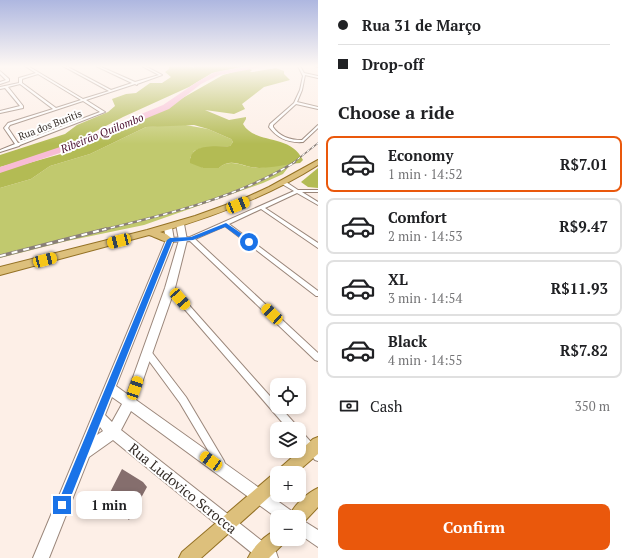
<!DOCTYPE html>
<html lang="en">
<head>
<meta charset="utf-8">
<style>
	body { margin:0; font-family:"PT Serif",serif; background:#f6f6f6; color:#202124; height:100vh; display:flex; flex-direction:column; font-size:15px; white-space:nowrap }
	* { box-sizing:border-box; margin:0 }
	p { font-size:13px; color:#757577 }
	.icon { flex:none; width:22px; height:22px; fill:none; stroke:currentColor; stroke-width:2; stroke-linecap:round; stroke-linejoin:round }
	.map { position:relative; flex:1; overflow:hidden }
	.side { display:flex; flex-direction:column; background:#fff; width:312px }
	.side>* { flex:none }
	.hud { display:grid; align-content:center; height:88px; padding:0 20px; background:#fff }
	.controls { position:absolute; left:270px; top:378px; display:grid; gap:8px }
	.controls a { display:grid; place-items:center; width:36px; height:36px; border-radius:8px; background:#fff; box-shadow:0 2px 6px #0003; font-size:20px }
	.end { position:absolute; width:18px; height:18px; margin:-9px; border:5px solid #1a73e8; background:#fff; box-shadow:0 0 0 2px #fff }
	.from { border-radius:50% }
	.bubble { position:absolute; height:28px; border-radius:8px; background:#fff; box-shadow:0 2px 6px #0003; font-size:13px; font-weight:600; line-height:28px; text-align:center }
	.car { position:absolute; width:12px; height:24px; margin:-12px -6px; border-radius:5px; box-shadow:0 0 3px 1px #0007; background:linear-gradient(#f5c518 24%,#345 0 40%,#f5c518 0 76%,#345 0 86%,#f5c518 0) }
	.hud b { display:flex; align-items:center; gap:14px; height:38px; font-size:15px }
	.hud b+b { border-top:1px solid #e0e0e0 }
	.hud i { width:10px; height:10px; background:#202124 }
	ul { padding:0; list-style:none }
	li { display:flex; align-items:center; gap:12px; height:56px; margin:0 8px 6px; padding:0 12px; border:2px solid #e0e0e0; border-radius:8px }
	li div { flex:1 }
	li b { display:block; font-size:15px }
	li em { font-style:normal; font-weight:600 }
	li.active { border-color:#ea580c }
	li>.icon { width:36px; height:36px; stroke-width:1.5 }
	h2 { padding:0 20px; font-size:18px; line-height:48px }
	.pay { display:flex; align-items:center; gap:10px; height:44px; padding:0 20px; font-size:15px }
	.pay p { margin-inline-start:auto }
	.button { display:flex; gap:8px; margin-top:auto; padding:8px 20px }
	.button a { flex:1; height:46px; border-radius:8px; background:#ea580c; color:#fff; font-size:16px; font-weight:600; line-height:46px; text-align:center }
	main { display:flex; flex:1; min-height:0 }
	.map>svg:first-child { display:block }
	.green { fill:#c1c96e }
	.forest { fill:#b3bb54 }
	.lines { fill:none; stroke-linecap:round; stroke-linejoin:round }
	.river { fill:#f8bcd5; fill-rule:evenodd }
	.building { fill:#856e6d }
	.street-casing { stroke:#9a867a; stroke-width:2 }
	.secondary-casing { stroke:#9a867a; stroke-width:2 }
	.primary-casing { stroke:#947125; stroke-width:2 }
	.street { fill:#fff; fill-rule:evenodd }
	.secondary { fill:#fff; fill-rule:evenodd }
	.primary { fill:#ddc07c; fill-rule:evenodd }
	.rail-far2-casing { stroke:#897f79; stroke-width:1.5 }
	.rail-far1-casing { stroke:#897f79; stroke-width:2.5 }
	.rail-casing { stroke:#897f79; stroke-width:3.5 }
	.rail-far2 { stroke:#fff; stroke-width:1; stroke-dasharray:3; stroke-linecap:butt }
	.rail-far1 { stroke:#fff; stroke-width:1.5; stroke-dasharray:4.5; stroke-linecap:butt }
	.rail { stroke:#fff; stroke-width:2; stroke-dasharray:6; stroke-linecap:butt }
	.route { fill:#1a73e8 }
	.labels { text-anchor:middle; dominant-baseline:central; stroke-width:4; stroke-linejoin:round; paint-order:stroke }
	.far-street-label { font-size:10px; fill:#342c27; stroke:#fff }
	.far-water-label { font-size:11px; font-style:italic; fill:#4b102f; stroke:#fff }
	.near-street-label { font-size:14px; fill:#342c27; stroke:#fff }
</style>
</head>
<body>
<main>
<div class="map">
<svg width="318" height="558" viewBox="0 0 318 558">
	<rect width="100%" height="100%" fill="#fdefe7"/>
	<path class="green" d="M 180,124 L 208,129 L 231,139 L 233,142 L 230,146 L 202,148 L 194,151 L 190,158 L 203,168 L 219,168 C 231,157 244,168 258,168 C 267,168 283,161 290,165 L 283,174 L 263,183 L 144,225 L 67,241 L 0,258 L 0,188 L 31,179 L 50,166 L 90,154 L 146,127 Z"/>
	<g class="forest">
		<path d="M 169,66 L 189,66 L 194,68 L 194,66 L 246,66 L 212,73 L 189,87 L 123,117 L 56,152 L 0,167 L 0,155 L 65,134 L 77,125 L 108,112 L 115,106 L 112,99 L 126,94 L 136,93 L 150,83 L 162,83 L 171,77 L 165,72 L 169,69 Z"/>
		<path d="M 248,68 L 252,70 L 250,72 L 253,72 L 276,68 L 284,71 L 284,74 L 290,80 L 264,87 L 242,104 L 245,109 L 234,114 L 205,110 L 229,120 L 246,117 L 246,119 L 243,124 C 255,145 290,133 303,160 L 300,163 C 286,164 272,168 259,168 C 245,168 231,156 219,168 L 203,168 L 190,163 C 189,142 216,147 230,146 L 233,142 L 231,139 L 208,129 L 194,125 L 146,127 L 90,154 L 50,166 L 31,179 L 0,188 L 0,171 L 61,154 L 92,138 L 172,104 L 223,75 Z"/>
		<path d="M 318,168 L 318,188 L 308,187 L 301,182 Z"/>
	</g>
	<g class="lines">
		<path class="river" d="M 255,66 L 269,66 L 219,75 L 201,84 L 169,109 L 72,149 L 0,173 L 0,167 L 66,145 L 163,105 L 197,82 L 215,72 Z"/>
	</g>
	<path class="building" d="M 122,469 L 143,482 L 147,487 L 129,520 L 117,510 L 108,516 L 101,510 Z"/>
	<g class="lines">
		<defs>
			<g id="street">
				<path d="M 25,66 L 28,66 L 83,99 L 109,91 L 63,66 L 66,66 L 111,90 L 132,83 L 96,66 L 99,66 L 135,82 L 159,75 L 142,66 L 145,66 L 162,75 L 137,84 L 137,85 L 135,84 L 86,100 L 105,112 L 20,145 L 19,146 L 0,152 L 0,150 L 15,144 L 4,128 L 8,123 L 53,109 L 20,84 L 8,87 L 23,106 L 23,108 L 0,113 L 0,111 L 20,106 L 5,88 L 0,89 L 0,87 L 19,83 L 19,78 L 36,73 ZM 38,74 L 81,100 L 56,108 L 22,83 L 22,79 ZM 83,101 L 100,112 L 18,143 L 8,128 L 10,125 Z"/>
				<path d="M 298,66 L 300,66 L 304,73 L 318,76 L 318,78 L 305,75 L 302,90 L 297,102 L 318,107 L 318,109 L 296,104 L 273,125 L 273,127 C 280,137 290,140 302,140 L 318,125 L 318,128 L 303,142 C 289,143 278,139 269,127 L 270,124 L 294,103 L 300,90 L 303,76 Z"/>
				<path d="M 314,66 L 318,66 L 318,67 Z"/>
				<path d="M 0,71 L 9,79 L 9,81 L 0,84 L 0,82 L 6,80 L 0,74 Z"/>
				<path d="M 282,182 L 286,182 L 298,190 L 318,190 L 318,192 L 302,192 L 318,202 L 318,205 L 297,193 L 265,208 L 318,243 L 318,248 L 261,209 L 229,224 L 318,291 L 318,296 L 316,296 L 225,226 L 195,239 L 318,353 L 318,361 L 315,360 L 190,241 L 170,242 L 167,240 L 170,238 L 190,237 L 294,191 L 282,184 Z"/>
				<path d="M 168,286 L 172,286 L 277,404 L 277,407 L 280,407 L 297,426 L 298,429 L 288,429 L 168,290 L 167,288 Z"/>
				<path d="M 147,349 L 150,350 L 186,397 L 224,461 L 225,464 L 224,467 L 221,468 L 218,467 L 180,403 L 144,354 L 143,352 L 144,350 Z"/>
				<path d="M 299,431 L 302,432 L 318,450 L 318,461 L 315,460 L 299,442 Z"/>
			</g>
			<g id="secondary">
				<path d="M 177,222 L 180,222 L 184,224 L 187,240 L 175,288 L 136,400 L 293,512 L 295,517 L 277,518 L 131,411 L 121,430 L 276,552 L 278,558 L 258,558 L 113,440 L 89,457 L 49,558 L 33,558 L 166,240 L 164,228 L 168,225 L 172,228 L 174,240 L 116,386 L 127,394 L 165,288 L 179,240 L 176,224 ZM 112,397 L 122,404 L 112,422 L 105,415 ZM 100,427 L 103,431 L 97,435 Z"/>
				<path d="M 299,518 L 318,530 L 318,547 L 299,534 Z"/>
			</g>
			<g id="primary">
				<path d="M 318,160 L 318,165 C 269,196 216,216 160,232 L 166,234 L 174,240 L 173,242 C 167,244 156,237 149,235 L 0,275 L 0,267 L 147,230 L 195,216 L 245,198 L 269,187 Z"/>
				<path d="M 318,437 L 318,454 L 296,473 L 277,473 L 277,490 L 201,558 L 179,558 L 182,552 L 272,475 L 278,473 L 280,468 L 313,439 Z"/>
				<path d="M 318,488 L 318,507 L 303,523 L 299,524 L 299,517 L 289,517 C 293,506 307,493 318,488 Z"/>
				<path d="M 277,530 L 277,539 L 285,539 L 283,544 L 269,558 L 248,558 C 253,547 266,534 277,530 Z"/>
			</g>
		</defs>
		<use href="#street" class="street-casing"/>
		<use href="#secondary" class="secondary-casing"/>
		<use href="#primary" class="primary-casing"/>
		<use href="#street" class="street"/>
		<use href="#secondary" class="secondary"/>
		<use href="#primary" class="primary"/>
		<defs>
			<path id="rail-far2" d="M 293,163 L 318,143"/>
			<path id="rail-far1" d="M 102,230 C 168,214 236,198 295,162"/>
			<path id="rail" d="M 0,256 L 106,229"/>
		</defs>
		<use href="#rail-far2" class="rail-far2-casing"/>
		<use href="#rail-far1" class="rail-far1-casing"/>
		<use href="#rail" class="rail-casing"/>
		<use href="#rail-far2" class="rail-far2"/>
		<use href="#rail-far1" class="rail-far1"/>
		<use href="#rail" class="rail"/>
	</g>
	<linearGradient id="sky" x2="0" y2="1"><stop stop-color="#aeb7e0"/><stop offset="0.46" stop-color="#fef8f4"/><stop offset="1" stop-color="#fef8f4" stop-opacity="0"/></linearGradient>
	<rect width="318" height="144" fill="url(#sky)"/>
	<path class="route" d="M 226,223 L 251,240 L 251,243 L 247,243 L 225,227 L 193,240 L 172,242 L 66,509 L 62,510 L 59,509 L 57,505 L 167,240 L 170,238 L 191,237 Z"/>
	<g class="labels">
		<g class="far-street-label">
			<text transform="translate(50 125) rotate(-21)">Rua dos Buritis</text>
		</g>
		<g class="far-water-label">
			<text transform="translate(102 133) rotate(-22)">Ribeirão Quilombo</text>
		</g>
		<g class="near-street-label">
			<text transform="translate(183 488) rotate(39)">Rua Ludovico Scrocca</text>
		</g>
	</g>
</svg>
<div class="controls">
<a><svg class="icon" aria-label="locate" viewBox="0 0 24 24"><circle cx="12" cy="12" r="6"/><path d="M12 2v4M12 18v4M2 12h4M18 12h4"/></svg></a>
<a><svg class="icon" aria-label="layers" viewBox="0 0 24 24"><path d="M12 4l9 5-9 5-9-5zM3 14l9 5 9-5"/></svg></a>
<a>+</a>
<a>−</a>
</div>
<i class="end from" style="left:249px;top:242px"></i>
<i class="end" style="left:62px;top:505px"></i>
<div class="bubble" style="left:76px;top:491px;width:66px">1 min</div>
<i class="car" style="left:238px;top:205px;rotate:68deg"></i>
<i class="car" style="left:119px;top:241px;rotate:256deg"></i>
<i class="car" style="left:45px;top:260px;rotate:75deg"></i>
<i class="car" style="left:180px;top:299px;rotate:139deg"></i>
<i class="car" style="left:272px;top:314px;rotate:313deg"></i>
<i class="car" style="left:135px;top:388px;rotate:19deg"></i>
<i class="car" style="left:211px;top:461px;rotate:305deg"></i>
</div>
<section class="side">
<div class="hud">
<b><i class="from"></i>Rua 31 de Março</b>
<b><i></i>Drop-off</b>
</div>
<h2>Choose a ride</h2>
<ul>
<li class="active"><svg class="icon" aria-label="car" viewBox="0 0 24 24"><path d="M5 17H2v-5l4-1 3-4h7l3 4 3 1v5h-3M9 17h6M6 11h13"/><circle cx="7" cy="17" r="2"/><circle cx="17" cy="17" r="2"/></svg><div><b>Economy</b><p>1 min · 14:52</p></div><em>R$7.01</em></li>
<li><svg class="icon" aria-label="car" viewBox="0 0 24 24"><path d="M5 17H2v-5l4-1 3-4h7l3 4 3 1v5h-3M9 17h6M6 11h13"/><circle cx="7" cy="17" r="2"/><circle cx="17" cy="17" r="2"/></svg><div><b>Comfort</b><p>2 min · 14:53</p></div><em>R$9.47</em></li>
<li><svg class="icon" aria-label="car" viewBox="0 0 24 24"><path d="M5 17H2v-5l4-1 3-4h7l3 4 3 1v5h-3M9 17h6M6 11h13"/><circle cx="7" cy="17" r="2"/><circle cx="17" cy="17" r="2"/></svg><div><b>XL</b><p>3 min · 14:54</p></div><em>R$11.93</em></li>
<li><svg class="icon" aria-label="car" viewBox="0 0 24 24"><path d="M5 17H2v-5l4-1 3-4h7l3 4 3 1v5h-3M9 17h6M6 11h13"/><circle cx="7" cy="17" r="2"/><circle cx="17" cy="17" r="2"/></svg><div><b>Black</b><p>4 min · 14:55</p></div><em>R$7.82</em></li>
</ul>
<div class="pay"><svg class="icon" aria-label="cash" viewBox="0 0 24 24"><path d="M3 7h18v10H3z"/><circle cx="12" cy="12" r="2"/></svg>Cash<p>350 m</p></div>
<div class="button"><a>Confirm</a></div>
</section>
</main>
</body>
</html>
